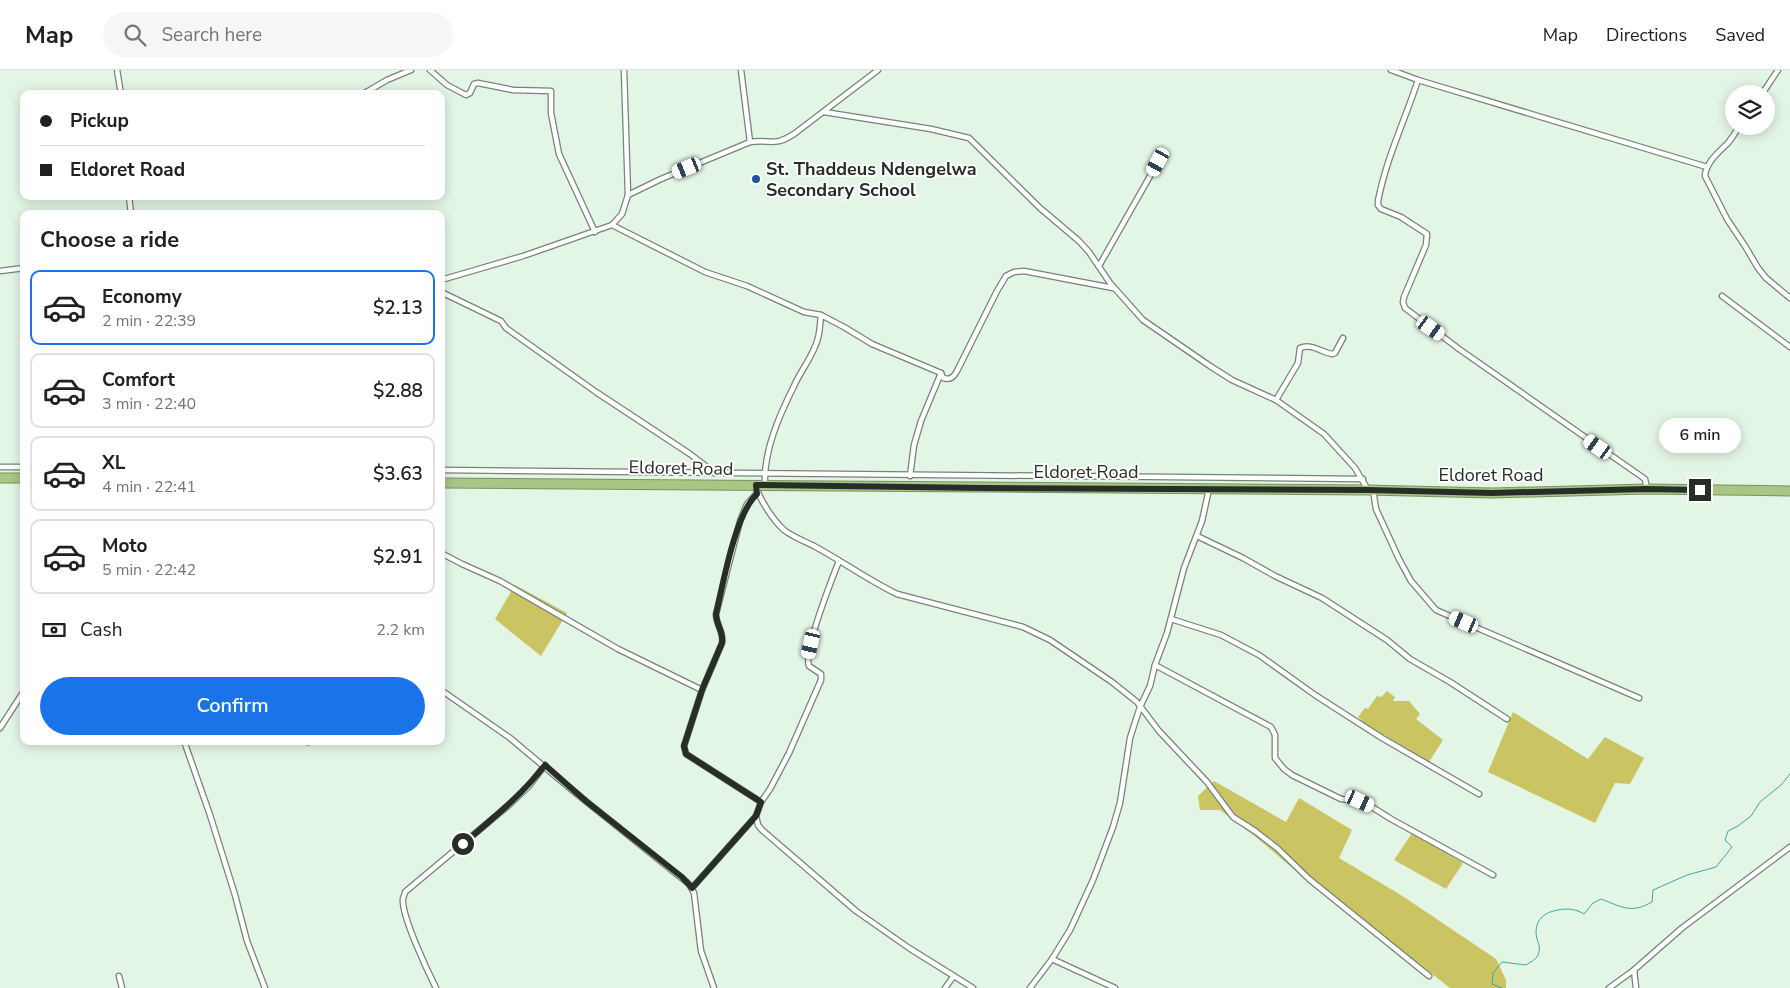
<!DOCTYPE html>
<html lang="en">
<head>
<meta charset="utf-8">
<style>
	body { margin:0; font-family:"Nunito Sans",sans-serif; background:#f6f6f6; color:#202124; height:100vh; display:flex; flex-direction:column; font-size:19px; white-space:nowrap }
	* { box-sizing:border-box; margin:0 }
	p { font-size:16px; color:#757577 }
	.icon { flex:none; width:28px; height:28px; fill:none; stroke:currentColor; stroke-width:2; stroke-linecap:round; stroke-linejoin:round }
	.map { position:relative; flex:1; overflow:hidden }
	.details { position:absolute; left:20px; top:140px; width:425px; height:535px; display:flex; flex-direction:column; background:#fff; border-radius:10px; box-shadow:0 2px 12px #0003 }
	.details>* { flex:none }
	.guide { position:absolute; left:20px; top:20px; width:425px; height:110px; border-radius:10px; box-shadow:0 2px 12px #0003; display:grid; align-content:center; height:110px; padding:0 20px; background:#fff }
	.tools { position:absolute; left:1725px; top:15px; display:grid; gap:10px }
	.tools a { display:grid; place-items:center; width:50px; height:50px; border-radius:50%; background:#fff; box-shadow:0 2px 12px #0003; font-size:25px }
	.end { position:absolute; width:22px; height:22px; margin:-11px; border:6px solid #272e28; background:#fff; box-shadow:0 0 0 2px #fff }
	.from { border-radius:50% }
	.bubble { position:absolute; height:35px; border-radius:18px; background:#fff; box-shadow:0 2px 12px #0003; font-size:16px; font-weight:600; line-height:35px; text-align:center }
	.car { position:absolute; width:15px; height:30px; margin:-15px -8px; border-radius:6px; box-shadow:0 0 4px 1px #0007; background:linear-gradient(#fff 24%,#345 0 40%,#fff 0 76%,#345 0 86%,#fff 0) }
	.guide b { display:flex; align-items:center; gap:18px; height:48px; font-size:19px }
	.guide b+b { border-top:1px solid #e0e0e0 }
	.guide i { width:12px; height:12px; background:#202124 }
	ul { padding:0; list-style:none }
	li { display:flex; align-items:center; gap:15px; height:75px; margin:0 10px 8px; padding:0 10px; border:2px solid #e0e0e0; border-radius:10px }
	li div { flex:1 }
	li b { display:block; font-size:19px }
	li em { font-style:normal; font-weight:600 }
	li.active { border-color:#1a73e8 }
	li>.icon { width:45px; height:45px; stroke-width:1.5 }
	h2 { padding:0 20px; font-size:22px; line-height:60px }
	.pay { display:flex; align-items:center; gap:12px; height:55px; padding:0 20px; font-size:19px }
	.pay p { margin-inline-start:auto }
	.button { display:flex; gap:10px; margin-top:auto; padding:10px 20px }
	.button a { flex:1; height:58px; border-radius:30px; background:#1a73e8; color:#fff; font-size:20px; font-weight:600; line-height:58px; text-align:center }
	header { display:flex; align-items:center; gap:30px; box-sizing:border-box; height:70px; padding:0 25px; background:#fff; border-bottom:1px solid #e0e0e0 }
	header strong { font-size:24px }
	nav { display:flex; gap:28px; margin-inline-start:auto; font-size:18px }
	.search { width:350px; height:45px; background:#f6f6f6; display:flex; align-items:center; gap:12px; box-sizing:border-box; padding:0 18px; border-radius:28px; color:#757577; font-size:19px }
	.map>svg:first-child { display:block }
	.forest { fill:#cac463 }
	.lines { fill:none; stroke-linecap:round; stroke-linejoin:round }
	.stream { stroke:#40a6a1; stroke-width:1 }
	.street-casing { stroke:#748476; stroke-width:7 }
	.highway-casing { stroke:#7c9164; stroke-width:11 }
	.street { stroke:#fff; stroke-width:4.5 }
	.highway { stroke:#aac685; stroke-width:9 }
	.route { stroke:#272e28; stroke-width:6 }
	.poi-dot { fill:#1a54a5; stroke:#fff; stroke-width:2 }
	.labels { text-anchor:middle; dominant-baseline:central; stroke-width:4; stroke-linejoin:round; paint-order:stroke }
	.poi-label { font-size:18px; font-weight:bold; fill:#272e28; stroke:#fff; text-anchor:start }
	.street-label { font-size:18px; fill:#272e28; stroke:#fff }
</style>
</head>
<body>
<header>
<strong>Map</strong>
<div class="search"><svg class="icon" aria-label="search" viewBox="0 0 24 24"><circle cx="10" cy="10" r="6"/><path d="M15 15l6 6"/></svg>Search here</div>
<nav><a>Map</a><a>Directions</a><a>Saved</a></nav>
</header>
<div class="map">
<svg width="1790" height="918" viewBox="0 0 1790 918">
	<rect width="100%" height="100%" fill="#e3f5e5"/>
	<g class="forest">
		<path d="M 515,515 L 567,543 L 541,586 L 495,549 Z"/>
		<path d="M 1387,621 L 1395,627 L 1393,631 L 1409,631 L 1420,644 L 1416,649 L 1443,670 L 1429,692 L 1365,654 L 1358,647 L 1365,638 L 1368,639 L 1377,626 L 1381,627 Z"/>
		<path d="M 1513,642 L 1588,689 L 1605,667 L 1644,688 L 1630,714 L 1615,713 L 1595,753 L 1488,702 Z"/>
		<path d="M 1214,711 L 1286,752 L 1299,728 L 1352,760 L 1339,788 L 1404,827 L 1496,889 L 1506,910 L 1506,918 L 1450,918 L 1426,899 L 1341,839 L 1257,768 L 1220,740 L 1200,740 L 1198,726 Z"/>
		<path d="M 1412,763 L 1463,793 L 1446,819 L 1394,790 Z"/>
	</g>
	<g class="lines">
		<path class="stream" d="M 1502,918 L 1492,914 L 1493,903 L 1502,892 L 1526,895 C 1530,892 1536,890 1538,885 C 1542,876 1536,871 1536,862 C 1536,848 1546,842 1558,840 C 1568,838 1576,839 1584,844 L 1593,833 L 1601,829 C 1622,837 1631,844 1652,832 L 1653,820 L 1687,805 L 1716,797 L 1732,777 L 1725,770 L 1728,761 L 1738,756 L 1751,746 L 1760,732 L 1781,715 L 1790,704"/>
		<defs>
			<g id="street">
				<path d="M 117,0 L 121,24"/>
				<path d="M 430,0 L 447,15 L 466,25 L 470,23 L 474,14 L 478,13 L 513,20 L 551,21 L 551,43 L 559,84 L 595,162"/>
				<path d="M 624,0 L 628,125"/>
				<path d="M 741,0 L 750,72 C 771,69 774,77 794,64 L 878,0"/>
				<path d="M 1391,0 L 1418,10 L 1707,97"/>
				<path d="M 1418,10 C 1405,50 1386,89 1378,131 L 1378,135 L 1381,139 L 1401,147 L 1427,164 L 1426,175 L 1404,227 L 1403,232 L 1405,238 L 1459,279 L 1645,409 L 1647,419"/>
				<path d="M 363,24 L 387,10 L 411,0"/>
				<path d="M 1762,24 L 1778,0"/>
				<path d="M 824,42 L 931,59 L 969,68 L 1040,138 L 1079,171 L 1089,182 L 1110,213 L 1143,250 L 1210,296 L 1232,310 L 1276,330 L 1324,364 L 1355,398 L 1368,420"/>
				<path d="M 1739,56 C 1736,62 1732,68 1728,73 C 1719,82 1706,92 1705,106 L 1727,149 L 1745,176 L 1758,198 L 1766,208 L 1790,228"/>
				<path d="M 129,126 L 131,144"/>
				<path d="M 612,155 L 705,202 L 747,216 L 804,242 L 821,245 C 820,253 820,261 818,268 C 814,285 801,300 794,316 C 779,346 763,382 765,416"/>
				<path d="M 1099,196 L 1158,92"/>
				<path d="M 0,201 L 24,198"/>
				<path d="M 441,210 L 523,186 L 612,155 L 622,144 L 628,125 L 661,109 L 750,72"/>
				<path d="M 441,222 L 501,251 L 506,258 L 596,322 L 690,384 L 715,403"/>
				<path d="M 1722,226 L 1790,277"/>
				<path d="M 821,245 L 844,257 L 872,274 L 941,303 L 943,308 C 950,310 953,308 957,301 L 997,221 L 1006,206 L 1014,202 L 1024,201 L 1113,218"/>
				<path d="M 1276,330 L 1298,293 L 1300,278 C 1311,273 1321,282 1332,284 L 1335,283 L 1343,268"/>
				<path d="M 0,397 L 24,397"/>
				<path d="M 441,400 L 1363,409"/>
				<path d="M 910,406 L 914,375 L 921,351 L 941,303"/>
				<path d="M 756,415 C 758,428 774,451 784,460 C 793,467 804,471 814,476 C 842,491 868,510 897,524 L 1023,557 L 1050,570 L 1112,612 L 1137,632 L 1159,661 L 1207,712 L 1233,747 L 1255,761 L 1277,778 L 1309,809 L 1429,906"/>
				<path d="M 1373,420 L 1376,439 L 1399,489 L 1411,511 L 1436,540 L 1639,628"/>
				<path d="M 1197,466 L 1243,488 L 1275,506 L 1322,528 L 1387,570 L 1410,589 L 1450,612 L 1507,649"/>
				<path d="M 441,483 L 462,494 L 500,511 L 618,579 L 702,620 L 684,676 L 686,684 L 761,732"/>
				<path d="M 1171,549 L 1221,565 L 1259,585 L 1315,625 L 1382,668 L 1479,724"/>
				<path d="M 1155,595 L 1271,657 L 1275,665 L 1275,688 L 1284,699 L 1292,705 L 1341,729 L 1360,731 L 1372,737 L 1391,749 L 1493,805"/>
				<path d="M 441,620 L 510,668 L 572,720 L 689,814 L 694,823 L 701,881 L 714,918"/>
				<path d="M 702,620 L 722,573 C 724,562 716,555 716,544 L 740,451 L 747,434 L 757,423"/>
				<path d="M 0,658 L 24,621"/>
				<path d="M 184,671 L 210,745 L 235,825 L 247,871 L 265,918"/>
				<path d="M 308,672 L 309,671"/>
				<path d="M 756,746 L 758,755 L 762,760 L 856,841 L 909,878 L 973,918"/>
				<path d="M 692,818 L 756,746 L 761,732 L 770,719 L 789,683 L 821,610 L 821,604 L 809,596 C 803,581 832,509 839,491"/>
				<path d="M 1052,889 L 1115,918"/>
				<path d="M 1634,900 L 1636,918"/>
				<path d="M 119,906 L 122,918"/>
				<path d="M 436,918 C 428,902 401,845 403,829 C 403,827 405,824 405,822 L 509,735 L 528,717 L 545,695"/>
				<path d="M 945,918 L 953,907"/>
				<path d="M 1030,918 L 1052,889 L 1070,860 L 1093,810 L 1113,757 L 1120,733 L 1130,668 L 1140,637 L 1150,616 L 1155,595 L 1167,563 L 1184,498 L 1202,451 L 1209,419"/>
				<path d="M 1609,918 L 1634,900 L 1682,858 L 1790,777"/>
			</g>
			<g id="highway">
				<path d="M 0,408 L 24,408"/>
				<path d="M 441,413 L 1368,420 L 1492,423 L 1647,419 L 1790,421"/>
			</g>
		</defs>
		<use href="#street" class="street-casing"/>
		<use href="#highway" class="highway-casing"/>
		<use href="#street" class="street"/>
		<use href="#highway" class="highway"/>
	</g>
	<g class="lines">
		<path class="route" d="M 463,774 C 493,748 520,727 545,695 L 587,732 L 682,807 L 692,818 L 756,746 L 761,732 L 686,684 L 684,676 L 702,620 L 722,573 C 724,562 716,555 716,544 C 723,514 735,444 757,424 L 756,415 L 983,418 L 1368,420 L 1492,423 L 1646,419 L 1700,420"/>
	</g>
	<circle class="poi-dot" cx="756" cy="109" r="5"/>
	<g class="labels">
		<g class="poi-label">
			<text x="766" y="99">St. Thaddeus Ndengelwa<tspan x="766" dy="21">Secondary School</tspan></text>
		</g>
		<g class="street-label">
			<text transform="translate(681 398) rotate(1)">Eldoret Road</text>
			<text x="1086" y="402">Eldoret Road</text>
			<text x="1491" y="405">Eldoret Road</text>
		</g>
	</g>
</svg>
<div class="tools">
<a><svg class="icon" aria-label="layers" viewBox="0 0 24 24"><path d="M12 4l9 5-9 5-9-5zM3 14l9 5 9-5"/></svg></a>
</div>
<i class="end from" style="left:463px;top:774px"></i>
<i class="end" style="left:1700px;top:420px"></i>
<div class="bubble" style="left:1659px;top:348px;width:82px">6 min</div>
<i class="car" style="left:1158px;top:92px;rotate:209deg"></i>
<i class="car" style="left:687px;top:98px;rotate:248deg"></i>
<i class="car" style="left:1431px;top:258px;rotate:125deg"></i>
<i class="car" style="left:1598px;top:377px;rotate:305deg"></i>
<i class="car" style="left:1464px;top:552px;rotate:293deg"></i>
<i class="car" style="left:811px;top:574px;rotate:193deg"></i>
<i class="car" style="left:1360px;top:731px;rotate:115deg"></i>
<div class="guide">
<b><i class="from"></i>Pickup</b>
<b><i></i>Eldoret Road</b>
</div>
<section class="details">
<h2>Choose a ride</h2>
<ul>
<li class="active"><svg class="icon" aria-label="car" viewBox="0 0 24 24"><path d="M5 17H2v-5l4-1 3-4h7l3 4 3 1v5h-3M9 17h6M6 11h13"/><circle cx="7" cy="17" r="2"/><circle cx="17" cy="17" r="2"/></svg><div><b>Economy</b><p>2 min · 22:39</p></div><em>$2.13</em></li>
<li><svg class="icon" aria-label="car" viewBox="0 0 24 24"><path d="M5 17H2v-5l4-1 3-4h7l3 4 3 1v5h-3M9 17h6M6 11h13"/><circle cx="7" cy="17" r="2"/><circle cx="17" cy="17" r="2"/></svg><div><b>Comfort</b><p>3 min · 22:40</p></div><em>$2.88</em></li>
<li><svg class="icon" aria-label="car" viewBox="0 0 24 24"><path d="M5 17H2v-5l4-1 3-4h7l3 4 3 1v5h-3M9 17h6M6 11h13"/><circle cx="7" cy="17" r="2"/><circle cx="17" cy="17" r="2"/></svg><div><b>XL</b><p>4 min · 22:41</p></div><em>$3.63</em></li>
<li><svg class="icon" aria-label="car" viewBox="0 0 24 24"><path d="M5 17H2v-5l4-1 3-4h7l3 4 3 1v5h-3M9 17h6M6 11h13"/><circle cx="7" cy="17" r="2"/><circle cx="17" cy="17" r="2"/></svg><div><b>Moto</b><p>5 min · 22:42</p></div><em>$2.91</em></li>
</ul>
<div class="pay"><svg class="icon" aria-label="cash" viewBox="0 0 24 24"><path d="M3 7h18v10H3z"/><circle cx="12" cy="12" r="2"/></svg>Cash<p>2.2 km</p></div>
<div class="button"><a>Confirm</a></div>
</section>
</div>
</body>
</html>
